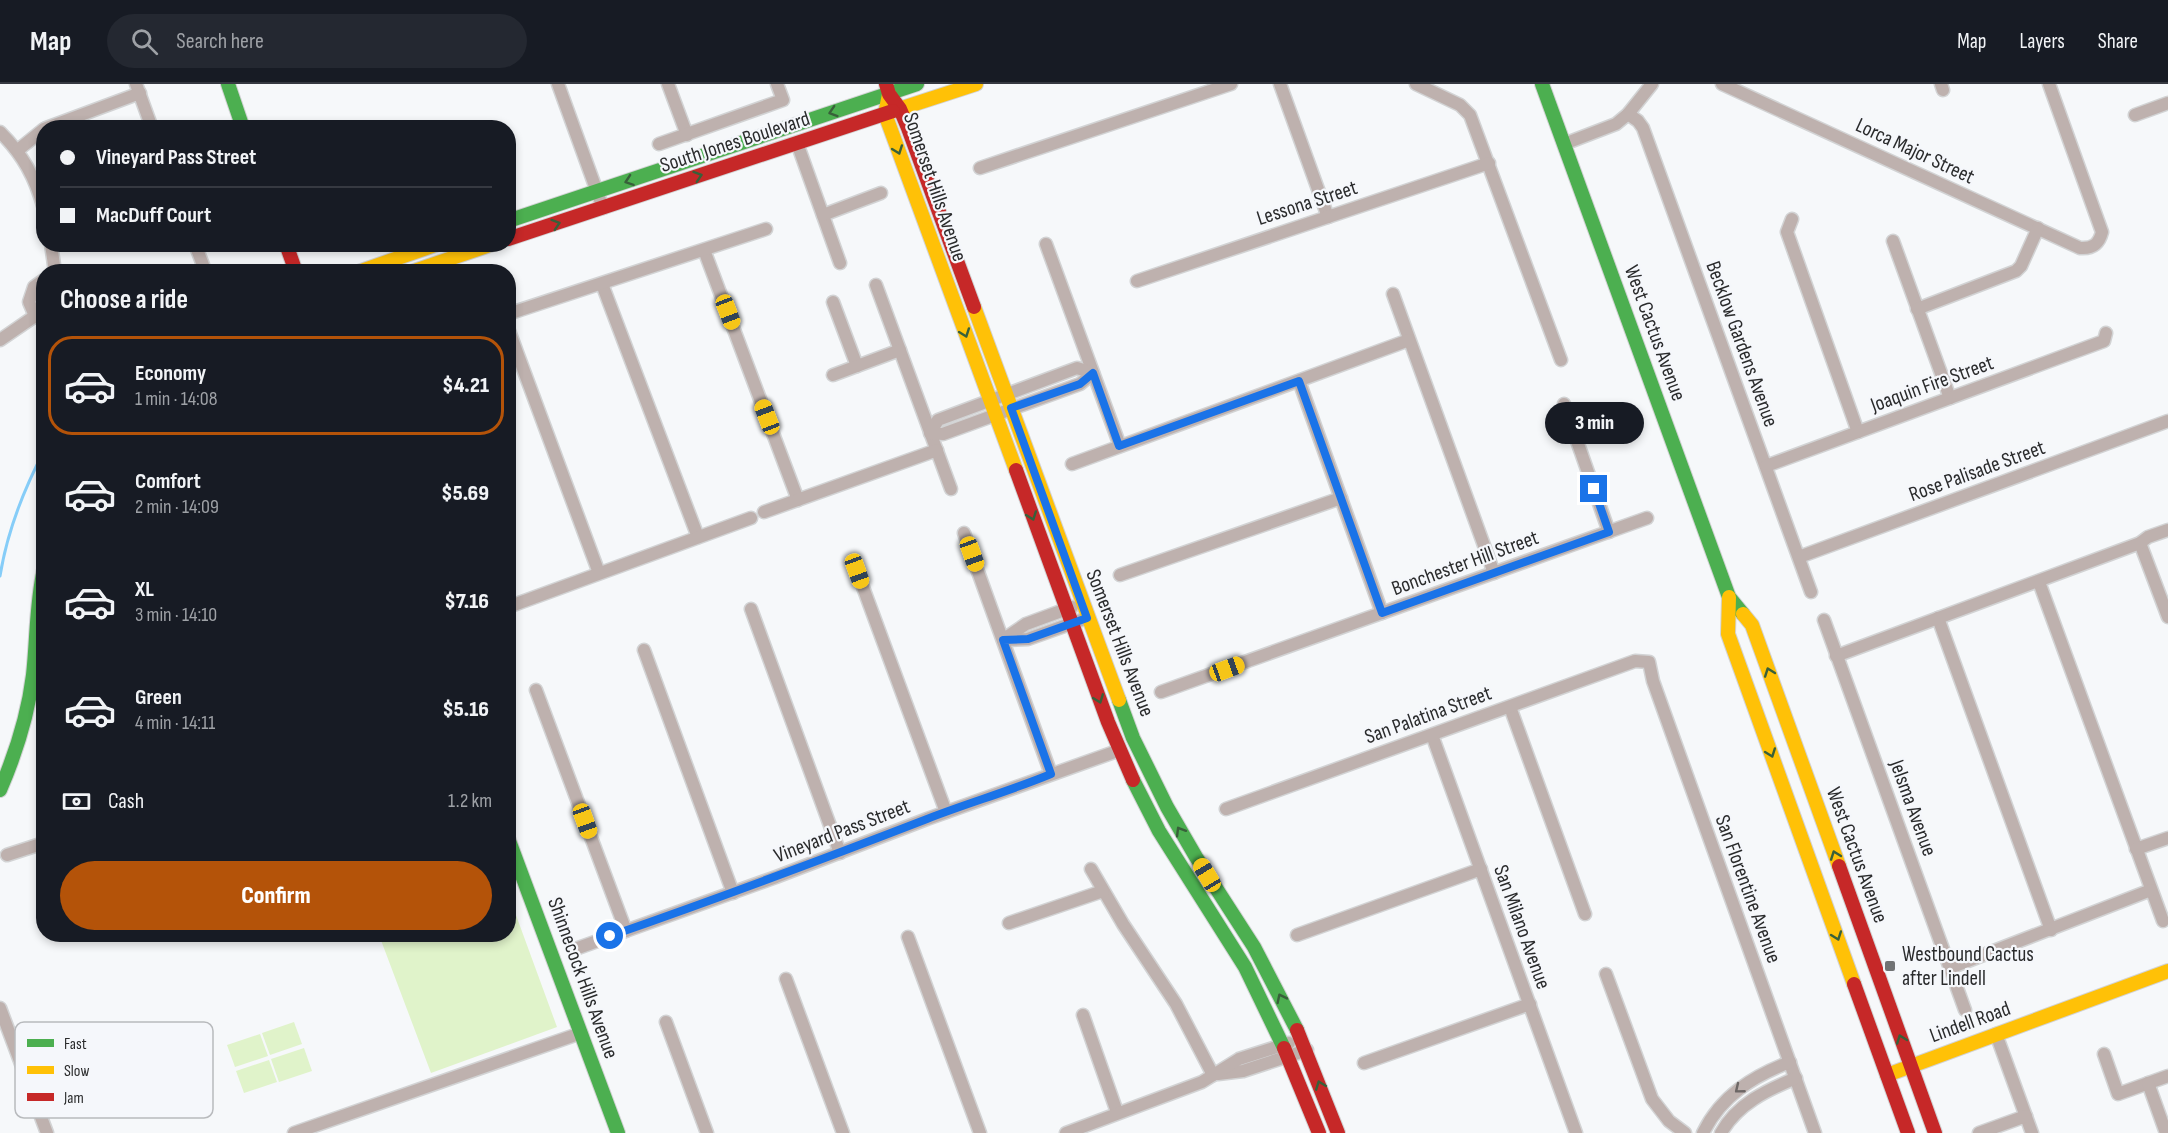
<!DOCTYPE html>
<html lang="en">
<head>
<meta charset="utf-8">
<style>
	body { margin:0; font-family:"Sofia Sans Condensed",sans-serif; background:#242831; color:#f1f3f6; height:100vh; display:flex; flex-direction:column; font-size:22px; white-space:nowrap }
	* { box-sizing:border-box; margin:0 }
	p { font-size:20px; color:#9ea1a6 }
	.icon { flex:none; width:33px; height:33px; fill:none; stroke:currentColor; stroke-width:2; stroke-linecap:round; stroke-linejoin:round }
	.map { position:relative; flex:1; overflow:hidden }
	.side { position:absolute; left:36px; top:180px; width:480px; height:678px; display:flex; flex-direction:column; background:#171b24; border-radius:24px; box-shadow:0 3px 9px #0003 }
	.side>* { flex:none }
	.guide { position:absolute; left:36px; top:36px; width:480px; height:132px; border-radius:24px; box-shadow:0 3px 9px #0003; display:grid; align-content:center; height:132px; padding:0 24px; background:#171b24 }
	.end { position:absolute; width:27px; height:27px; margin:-14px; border:8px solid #1a73e8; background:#fff; box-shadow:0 0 0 3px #fff }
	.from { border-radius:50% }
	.bubble { position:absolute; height:42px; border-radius:21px; background:#171b24; box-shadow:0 3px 9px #0003; font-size:20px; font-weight:800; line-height:42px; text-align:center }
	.car { position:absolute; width:18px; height:36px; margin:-18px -9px; border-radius:8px; box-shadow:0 0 4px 2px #0007; background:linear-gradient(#f5c518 24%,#345 0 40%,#f5c518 0 76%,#345 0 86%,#f5c518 0) }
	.guide b { display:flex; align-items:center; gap:21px; height:57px; font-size:22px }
	.guide b+b { border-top:2px solid #363941 }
	.guide i { width:15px; height:15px; background:#f1f3f6 }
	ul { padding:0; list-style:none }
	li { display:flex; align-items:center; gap:18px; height:99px; margin:0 12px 9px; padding:0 12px; border:3px solid transparent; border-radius:24px }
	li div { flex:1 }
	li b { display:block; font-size:22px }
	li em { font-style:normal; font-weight:800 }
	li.current { border-color:#b45309 }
	li>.icon { width:54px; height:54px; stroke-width:1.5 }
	h2 { padding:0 24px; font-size:27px; line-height:72px }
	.pay { display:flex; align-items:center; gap:15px; height:66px; padding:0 24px; font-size:22px }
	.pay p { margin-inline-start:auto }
	.action { display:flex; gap:12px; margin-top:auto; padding:12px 24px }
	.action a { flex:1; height:69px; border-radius:36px; background:#b45309; color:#fff; font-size:24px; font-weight:800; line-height:69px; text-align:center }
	header { display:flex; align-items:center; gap:36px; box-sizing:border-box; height:84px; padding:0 30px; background:#171b24; border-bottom:2px solid #363941 }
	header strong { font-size:28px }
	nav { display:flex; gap:33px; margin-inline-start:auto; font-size:21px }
	.search { width:420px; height:54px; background:#242831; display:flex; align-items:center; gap:15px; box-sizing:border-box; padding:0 21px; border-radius:33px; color:#9ea1a6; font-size:22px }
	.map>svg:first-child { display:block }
	.green { fill:#e0f3ca }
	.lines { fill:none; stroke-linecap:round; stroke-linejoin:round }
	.stream { stroke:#86cdf8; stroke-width:3 }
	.street-casing { stroke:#d2d3d4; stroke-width:15 }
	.fast-casing { stroke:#d2d3d4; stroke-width:16 }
	.slow-casing { stroke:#d2d3d4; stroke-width:16 }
	.jam-casing { stroke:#d2d3d4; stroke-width:16 }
	.street { stroke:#beb1ae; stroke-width:12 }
	.fast { stroke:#4caf50; stroke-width:14 }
	.slow { stroke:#ffc107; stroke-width:14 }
	.jam { stroke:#c62828; stroke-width:14 }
	.oneway { stroke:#38603a }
	.oneway2 { stroke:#6d6766 }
	.route { stroke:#1a73e8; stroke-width:8 }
	.poi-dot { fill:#717374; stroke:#f5f7fb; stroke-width:2 }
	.labels { text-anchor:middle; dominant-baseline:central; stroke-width:4.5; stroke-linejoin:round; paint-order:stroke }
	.street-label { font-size:21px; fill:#2a2b2c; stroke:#f5f7fb }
	.poi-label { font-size:21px; fill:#2a2b2c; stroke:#f5f7fb; text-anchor:start }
	.key { fill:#f5f7fb; stroke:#b8babd; stroke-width:1.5 }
	.key-label { font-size:16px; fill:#2a2b2c }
</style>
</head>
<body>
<header>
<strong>Map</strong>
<div class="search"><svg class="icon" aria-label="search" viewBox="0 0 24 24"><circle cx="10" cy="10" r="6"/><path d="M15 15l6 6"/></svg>Search here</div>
<nav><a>Map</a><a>Layers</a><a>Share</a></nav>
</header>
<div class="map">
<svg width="2168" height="1049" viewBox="0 0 2168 1049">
	<rect width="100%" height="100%" fill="#f6f8fa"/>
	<g class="green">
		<path d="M 509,812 L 557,943 L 431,989 L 379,851 L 508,850 Z"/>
		<path d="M 294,938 L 302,960 L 270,971 L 262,949 Z"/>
		<path d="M 260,950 L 268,972 L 235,983 L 227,961 Z"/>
		<path d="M 304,964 L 312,987 L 279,998 L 271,975 Z"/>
		<path d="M 269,976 L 277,998 L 244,1009 L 236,987 Z"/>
	</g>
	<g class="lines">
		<path class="stream" d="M 0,492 C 7,449 24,405 44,367"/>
		<defs>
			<g id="street">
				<path d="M 136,0 L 152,44"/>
				<path d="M 558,0 L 603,124"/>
				<path d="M 668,0 L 687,51"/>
				<path d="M 1280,0 L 1328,133"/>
				<path d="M 1416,0 L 1460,21 L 1470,31 L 1561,276"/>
				<path d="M 1722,0 L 2080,164 C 2093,165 2099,160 2102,148 L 2049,0"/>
				<path d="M 1941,0 L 1943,6"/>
				<path d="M 1628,30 L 1638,37 L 1643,44 L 1811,508"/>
				<path d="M 2135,31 L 2168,19"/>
				<path d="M 46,44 L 140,9"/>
				<path d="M 0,48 C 23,71 35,93 44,125"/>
				<path d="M 797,59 L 840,179"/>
				<path d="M 659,60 L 783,16 L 777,0"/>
				<path d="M 1564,60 L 1616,40 L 1628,30 L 1652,0"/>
				<path d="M 18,66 L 44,45"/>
				<path d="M 980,84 L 1231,0"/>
				<path d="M 823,131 L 881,109"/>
				<path d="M 1792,135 L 1787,148 L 1858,348"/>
				<path d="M 1893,157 L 1950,314"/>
				<path d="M 51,160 L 55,188"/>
				<path d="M 195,160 L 203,181 L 201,188"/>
				<path d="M 1046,160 L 1120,362"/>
				<path d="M 704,166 L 798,416"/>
				<path d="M 44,196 L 34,203 L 29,218 L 35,232 L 44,237"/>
				<path d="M 1137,197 L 1489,79"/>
				<path d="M 602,200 L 698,453"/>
				<path d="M 876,201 L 951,405"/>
				<path d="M 1393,210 L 1494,489"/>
				<path d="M 833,218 L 857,282"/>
				<path d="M 1917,225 L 2016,187 L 2021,182 L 2038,144"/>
				<path d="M 508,230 L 766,145"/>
				<path d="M 508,244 L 599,489"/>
				<path d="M 0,256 L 35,232"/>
				<path d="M 1077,284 L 1093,289 L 1080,300 L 943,350 L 930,349 L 938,336 Z"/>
				<path d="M 833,291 L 900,266"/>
				<path d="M 1299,297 L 1382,529"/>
				<path d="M 1564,320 L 1609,448"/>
				<path d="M 1072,380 L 1409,256"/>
				<path d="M 1766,382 L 2104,257 L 2106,249"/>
				<path d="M 764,428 L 937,366"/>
				<path d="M 964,449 L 1051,690"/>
				<path d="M 2140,459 L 2168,533"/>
				<path d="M 1799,473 L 2168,337"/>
				<path d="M 857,487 L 946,728"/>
				<path d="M 1120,491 L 1341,414"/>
				<path d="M 2039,498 L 2163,837"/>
				<path d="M 508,523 L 751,434"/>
				<path d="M 751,525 L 840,769"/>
				<path d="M 1938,534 L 2051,846"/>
				<path d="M 1824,536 L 1965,926"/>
				<path d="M 1004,555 L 1026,540 L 1072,523"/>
				<path d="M 1003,556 L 1028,555 L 1087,534"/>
				<path d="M 644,566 L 733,809"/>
				<path d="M 1836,572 L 2140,459 L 2148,453 L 2168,446"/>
				<path d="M 536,606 L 626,847"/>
				<path d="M 1161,608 L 1647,434"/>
				<path d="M 1510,623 L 1585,830"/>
				<path d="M 1432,651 L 1576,1049"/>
				<path d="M 1226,725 L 1635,577 L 1649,578 L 1653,597 L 1815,1049"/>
				<path d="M 2136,765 L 2168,754"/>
				<path d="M 7,771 L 44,759"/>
				<path d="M 1091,785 L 1123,840 L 1176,920 L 1213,991"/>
				<path d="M 1009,839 L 1103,807"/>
				<path d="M 1297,851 L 1481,785"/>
				<path d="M 908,853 L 980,1049"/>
				<path d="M 578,864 L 776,793 L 927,735 L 1120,666"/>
				<path d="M 1950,884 L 2151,806"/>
				<path d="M 1606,890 L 1652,1015 L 1669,1037 L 1685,1049"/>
				<path d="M 786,895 L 843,1049"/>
				<path d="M 0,924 L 47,1049"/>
				<path d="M 1083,931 L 1117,1028"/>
				<path d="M 666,938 L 707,1049"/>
				<path d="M 1996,950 L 2032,1049"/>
				<path d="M 2104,970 L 2118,1010 L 2168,992"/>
				<path d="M 1364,979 L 1530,920"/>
				<path d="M 1218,990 L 1243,987 L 1307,966"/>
				<path d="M 2148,999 L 2166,1049"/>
				<path d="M 294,1049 L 581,949"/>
				<path d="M 1066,1049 L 1202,998 L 1239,975 L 1289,959"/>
				<path d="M 1703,1049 C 1721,1012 1753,992 1790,978"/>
				<path d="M 1721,1049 C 1737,1020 1767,1006 1796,994"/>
				<path d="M 1979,1049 L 2026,1032"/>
			</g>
			<g id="fast">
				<path d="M 228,0 L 243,44"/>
				<path d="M 1542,0 L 1729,513 L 1743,530"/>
				<path d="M 508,137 L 917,0"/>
				<path d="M 1119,616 L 1133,654 L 1167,723 L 1196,773 L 1254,863 L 1297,946"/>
				<path d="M 1133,696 L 1159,747 L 1245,883 L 1284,964"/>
				<path d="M 0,706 C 16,669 28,631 33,591 C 37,555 36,520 44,485"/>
				<path d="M 508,754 L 618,1049"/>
			</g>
			<g id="slow">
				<path d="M 889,10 L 885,30 L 1016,386"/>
				<path d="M 893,27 L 976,0"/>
				<path d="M 358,188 L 438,160"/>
				<path d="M 411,188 L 493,160"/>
				<path d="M 974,223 L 1119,616"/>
				<path d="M 1729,513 L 1728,550 L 1854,900"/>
				<path d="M 1743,530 L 1752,541 L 1839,782"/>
				<path d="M 1887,991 L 2168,887"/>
			</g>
			<g id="jam">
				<path d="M 886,0 L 889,10 L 900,25 L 908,44 L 974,223"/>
				<path d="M 508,155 L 893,27"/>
				<path d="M 286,160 L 296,188"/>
				<path d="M 1016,386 L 1108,638 L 1133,696"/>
				<path d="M 1839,782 L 1935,1049"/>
				<path d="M 1854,900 L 1908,1049"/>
				<path d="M 1297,946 L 1338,1049"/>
				<path d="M 1284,964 L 1319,1049"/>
			</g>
		</defs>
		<use href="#street" class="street-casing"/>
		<use href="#fast" class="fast-casing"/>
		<use href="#slow" class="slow-casing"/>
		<use href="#jam" class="jam-casing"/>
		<use href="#street" class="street"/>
		<use href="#fast" class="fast"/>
		<use href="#slow" class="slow"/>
		<use href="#jam" class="jam"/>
	</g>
	<defs><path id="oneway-chevron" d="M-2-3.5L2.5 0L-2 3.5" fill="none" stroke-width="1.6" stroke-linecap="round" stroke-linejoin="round" transform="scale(1.5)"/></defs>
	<g class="oneway">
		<use href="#oneway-chevron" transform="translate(833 28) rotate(162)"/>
		<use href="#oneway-chevron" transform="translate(898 66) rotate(70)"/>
		<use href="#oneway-chevron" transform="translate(698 92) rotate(-18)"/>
		<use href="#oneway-chevron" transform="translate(629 97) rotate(161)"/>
		<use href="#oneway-chevron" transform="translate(556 140) rotate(-18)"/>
		<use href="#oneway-chevron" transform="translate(965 249) rotate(70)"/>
		<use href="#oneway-chevron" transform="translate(1032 432) rotate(70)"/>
		<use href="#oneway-chevron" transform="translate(1769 588) rotate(-110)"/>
		<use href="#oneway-chevron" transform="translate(1099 615) rotate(69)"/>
		<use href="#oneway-chevron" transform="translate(1771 669) rotate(70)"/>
		<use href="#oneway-chevron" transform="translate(1180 747) rotate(-121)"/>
		<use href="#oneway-chevron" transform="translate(1835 771) rotate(-110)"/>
		<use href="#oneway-chevron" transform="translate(1837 852) rotate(70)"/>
		<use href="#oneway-chevron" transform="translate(1281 914) rotate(-116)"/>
		<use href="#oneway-chevron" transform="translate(1901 955) rotate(-110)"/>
		<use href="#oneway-chevron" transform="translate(1320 1001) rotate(-111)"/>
	</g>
	<use class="oneway2" href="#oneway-chevron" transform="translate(1739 1005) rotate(141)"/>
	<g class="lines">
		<path class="route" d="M 610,852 C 716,815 821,776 927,735 C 968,719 1010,707 1051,690 L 1003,556 L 1028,555 L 1087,534 L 1011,324 L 1080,300 L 1093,289 L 1119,362 L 1299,297 L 1382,529 L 1609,448 L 1594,405"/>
	</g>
	<rect class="poi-dot" x="1884" y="876" width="12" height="12" rx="3"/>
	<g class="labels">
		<g class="street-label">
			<text transform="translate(735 58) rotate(-18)">South Jones Boulevard</text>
			<text transform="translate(1915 67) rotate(25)">Lorca Major Street</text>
			<text transform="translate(935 103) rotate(71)">Somerset Hills Avenue</text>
			<text transform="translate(1307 119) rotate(-18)">Lessona Street</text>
			<text transform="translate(1655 249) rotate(70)">West Cactus Avenue</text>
			<text transform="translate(1742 260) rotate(70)">Becklow Gardens Avenue</text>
			<text transform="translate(1932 300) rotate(-20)">Joaquin Fire Street</text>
			<text transform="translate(1977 387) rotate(-20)">Rose Palisade Street</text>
			<text transform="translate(1465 479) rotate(-20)">Bonchester Hill Street</text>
			<text transform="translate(1120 559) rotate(69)">Somerset Hills Avenue</text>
			<text transform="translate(1428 631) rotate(-20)">San Palatina Street</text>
			<text transform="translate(1913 724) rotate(70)">Jelsma Avenue</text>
			<text transform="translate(842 747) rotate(-21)">Vineyard Pass Street</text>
			<text transform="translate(1857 771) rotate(70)">West Cactus Avenue</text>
			<text transform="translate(1748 805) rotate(70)">San Florentine Avenue</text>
			<text transform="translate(1522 843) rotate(70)">San Milano Avenue</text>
			<text transform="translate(583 894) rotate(70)">Shinnecock Hills Avenue</text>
			<text transform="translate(1970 938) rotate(-20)">Lindell Road</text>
		</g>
		<g class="poi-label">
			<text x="1902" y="870">Westbound Cactus<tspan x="1902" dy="24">after Lindell</tspan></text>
		</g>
	</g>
	<rect x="15" y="938" width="198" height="96" rx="9" class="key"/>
	<rect x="27" y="955" width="27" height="8" fill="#4caf50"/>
	<rect x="27" y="982" width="27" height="8" fill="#ffc107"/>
	<rect x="27" y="1009" width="27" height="8" fill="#c62828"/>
	<g class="key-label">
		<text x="64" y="965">Fast</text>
		<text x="64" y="992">Slow</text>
		<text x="64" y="1019">Jam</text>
	</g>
</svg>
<i class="end from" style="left:610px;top:852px"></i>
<i class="end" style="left:1594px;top:405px"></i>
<div class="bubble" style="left:1545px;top:318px;width:99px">3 min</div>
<i class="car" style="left:728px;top:228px;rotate:159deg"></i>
<i class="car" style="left:767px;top:333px;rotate:339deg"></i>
<i class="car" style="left:972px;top:470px;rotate:160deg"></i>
<i class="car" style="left:857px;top:487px;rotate:160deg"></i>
<i class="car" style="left:1227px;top:585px;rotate:70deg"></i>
<i class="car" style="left:585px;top:737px;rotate:160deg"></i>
<i class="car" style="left:1207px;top:791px;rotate:329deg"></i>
<div class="guide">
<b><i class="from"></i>Vineyard Pass Street</b>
<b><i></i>MacDuff Court</b>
</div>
<section class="side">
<h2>Choose a ride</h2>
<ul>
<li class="current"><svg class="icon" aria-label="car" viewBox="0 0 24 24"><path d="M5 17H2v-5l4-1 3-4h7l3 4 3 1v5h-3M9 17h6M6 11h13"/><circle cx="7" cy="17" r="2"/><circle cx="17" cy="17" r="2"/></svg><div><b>Economy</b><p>1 min · 14:08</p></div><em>$4.21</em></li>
<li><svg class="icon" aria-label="car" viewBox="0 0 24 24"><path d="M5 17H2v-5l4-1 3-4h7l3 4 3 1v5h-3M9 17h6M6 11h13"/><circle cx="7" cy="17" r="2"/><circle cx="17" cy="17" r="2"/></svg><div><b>Comfort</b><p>2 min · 14:09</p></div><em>$5.69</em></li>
<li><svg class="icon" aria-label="car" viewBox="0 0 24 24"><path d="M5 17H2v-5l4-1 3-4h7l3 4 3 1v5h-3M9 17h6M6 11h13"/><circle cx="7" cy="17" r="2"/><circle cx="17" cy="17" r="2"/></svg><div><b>XL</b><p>3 min · 14:10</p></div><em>$7.16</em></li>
<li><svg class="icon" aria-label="car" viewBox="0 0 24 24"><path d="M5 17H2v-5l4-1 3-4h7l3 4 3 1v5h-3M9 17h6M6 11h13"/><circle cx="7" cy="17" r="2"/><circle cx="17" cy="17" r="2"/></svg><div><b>Green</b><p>4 min · 14:11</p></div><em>$5.16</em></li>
</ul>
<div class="pay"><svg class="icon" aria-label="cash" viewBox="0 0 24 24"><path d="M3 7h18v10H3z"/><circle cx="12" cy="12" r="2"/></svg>Cash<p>1.2 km</p></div>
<div class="action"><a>Confirm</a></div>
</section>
</div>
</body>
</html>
